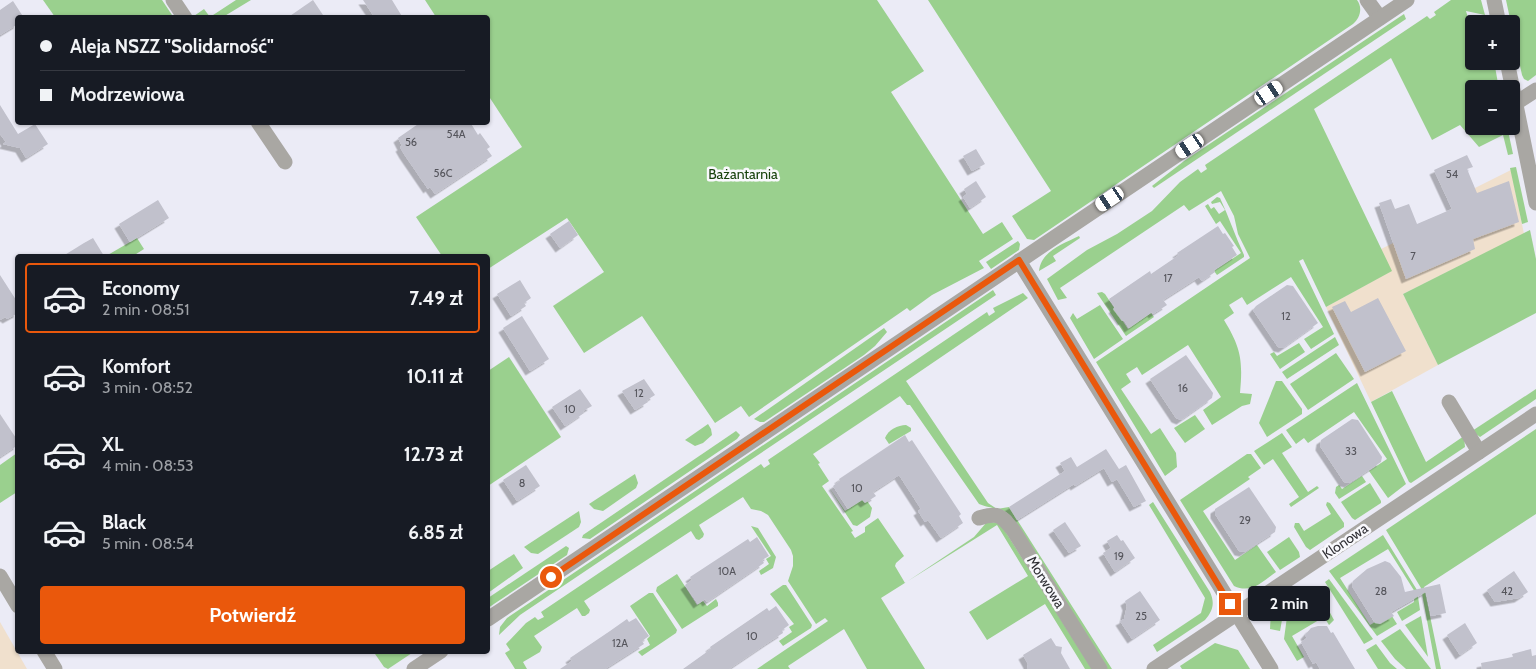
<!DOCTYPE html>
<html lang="pl">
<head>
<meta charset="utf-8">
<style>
	body { margin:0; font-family:Cabin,sans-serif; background:#242831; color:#f1f3f6; height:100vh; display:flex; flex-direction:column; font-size:19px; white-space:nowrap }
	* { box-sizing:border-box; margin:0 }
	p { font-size:16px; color:#9ea1a6 }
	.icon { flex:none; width:28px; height:28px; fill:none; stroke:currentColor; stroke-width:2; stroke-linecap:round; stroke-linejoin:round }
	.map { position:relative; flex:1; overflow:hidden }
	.drawer { position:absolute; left:15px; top:254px; width:475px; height:400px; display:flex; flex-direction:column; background:#171b24; border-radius:5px; box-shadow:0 1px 4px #0004 }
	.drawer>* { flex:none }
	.banner { position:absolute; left:15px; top:15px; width:475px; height:110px; border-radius:5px; box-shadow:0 1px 4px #0004; display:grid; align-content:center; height:110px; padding:0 25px; background:#171b24 }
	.controls { position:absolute; left:1465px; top:15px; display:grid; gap:10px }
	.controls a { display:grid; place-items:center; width:55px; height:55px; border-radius:5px; background:#171b24; box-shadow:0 1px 4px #0004; font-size:25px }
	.end { position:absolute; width:22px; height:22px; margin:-11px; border:6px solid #ea580c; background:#fff; box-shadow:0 0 0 2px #fff }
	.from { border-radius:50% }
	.bubble { position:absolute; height:35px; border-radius:5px; background:#171b24; box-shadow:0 1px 4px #0004; font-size:16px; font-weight:700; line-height:35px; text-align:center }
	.car { position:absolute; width:15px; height:30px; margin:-15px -8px; border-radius:6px; box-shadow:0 0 4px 1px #0007; background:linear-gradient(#fff 24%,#345 0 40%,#fff 0 76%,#345 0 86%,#fff 0) }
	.banner b { display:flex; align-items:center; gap:18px; height:48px; font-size:19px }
	.banner b+b { border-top:1px solid #363941 }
	.banner i { width:12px; height:12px; background:#f1f3f6 }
	ul { padding:9px 0 0; list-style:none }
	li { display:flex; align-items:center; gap:15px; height:70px; margin:0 10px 8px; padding:0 15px; border:2px solid transparent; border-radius:5px }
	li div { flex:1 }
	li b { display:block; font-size:19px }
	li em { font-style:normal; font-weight:700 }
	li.active { border-color:#ea580c }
	li>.icon { width:45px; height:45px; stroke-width:1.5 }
	.cta { display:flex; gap:10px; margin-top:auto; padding:10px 25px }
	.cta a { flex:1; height:58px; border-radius:5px; background:#ea580c; color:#fff; font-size:20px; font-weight:700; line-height:58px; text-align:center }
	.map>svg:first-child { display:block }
	.industrial { fill:#f0e0cd }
	.green { fill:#9ad08e }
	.building { fill:#c1c1cc; filter:url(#shadow) }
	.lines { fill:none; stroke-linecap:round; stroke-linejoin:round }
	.minor { stroke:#a9a7a3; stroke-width:15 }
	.route { stroke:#ea580c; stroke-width:6 }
	.labels { text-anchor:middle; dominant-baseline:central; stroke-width:5; stroke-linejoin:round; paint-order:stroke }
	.number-label { font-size:11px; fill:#55555c }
	.park-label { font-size:14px; fill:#17420c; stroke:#f9f9fd }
	.street-label { font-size:14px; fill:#313136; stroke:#f9f9fd }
</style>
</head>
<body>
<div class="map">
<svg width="1536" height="669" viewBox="0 0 1536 669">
	<defs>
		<filter id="shadow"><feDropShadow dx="-4.5" dy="4.5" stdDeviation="0" flood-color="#0004"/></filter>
	</defs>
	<rect width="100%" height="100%" fill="#ebebf6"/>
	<g class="industrial">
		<path d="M 1511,170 L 1524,234 L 1403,294 L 1438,365 L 1371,402 L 1326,307 L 1391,271 L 1381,249 L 1424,228 L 1471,220 L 1463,194 Z"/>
		<path d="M 0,622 L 27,669 L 0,669 Z"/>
	</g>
	<g class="green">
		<path d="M 43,0 L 162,0 L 172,15 L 168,18 L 55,17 Z"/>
		<path d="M 236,0 L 251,0 L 223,17 L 195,18 L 194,16 L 204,9 L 210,17 Z"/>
		<path d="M 425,0 L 877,0 L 924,71 L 891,92 L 983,234 L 1002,222 L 1013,239 L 979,261 L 984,268 L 932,295 L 910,311 L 907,308 L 749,417 L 741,406 L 715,423 L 642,316 L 584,353 L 553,306 L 604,272 L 567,218 L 488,269 L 488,256 L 442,256 L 416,217 L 522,147 L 488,95 L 488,18 L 436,17 Z"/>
		<path d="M 928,0 L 1357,0 C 1363,8 1360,18 1353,24 L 1034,240 L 1027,239 L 1012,216 L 1051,191 Z"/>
		<path d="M 1451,0 L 1481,0 L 1485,15 L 1466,11 L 1474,38 L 1474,61 L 1494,61 L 1499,89 L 1474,89 L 1474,126 L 1507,126 L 1513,154 L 1508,155 L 1503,135 L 1479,147 L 1460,125 L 1432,140 L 1391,58 L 1314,109 L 1392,271 L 1326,307 L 1303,259 L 1299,261 L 1334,334 L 1311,349 L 1304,339 L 1323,327 L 1291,277 L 1247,305 L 1242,297 L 1229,305 L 1234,313 L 1224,320 C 1241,348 1243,360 1240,393 L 1252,394 L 1250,404 L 1242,406 L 1212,425 L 1203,410 L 1221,397 L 1188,345 L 1142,375 L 1137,367 L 1126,374 L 1131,382 L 1121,389 L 1151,434 L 1160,428 L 1176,453 L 1177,467 L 1165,476 L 1096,362 L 1250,258 L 1238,234 L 1234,216 L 1221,191 L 1189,211 L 1184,205 L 1060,288 L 1067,298 L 1058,300 L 1047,279 L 1087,250 L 1117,234 L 1152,211 L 1180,182 L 1198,169 L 1201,173 L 1207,169 L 1205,165 L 1427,16 L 1430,19 L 1436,15 L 1434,12 Z"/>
		<path d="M 1506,0 L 1536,0 L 1536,75 L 1528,81 L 1524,79 L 1522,75 Z"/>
		<path d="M 1404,14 L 1406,19 L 1154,188 L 1152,186 L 1184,161 Z"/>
		<path d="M 1516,167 L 1528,222 L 1522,224 L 1510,168 Z"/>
		<path d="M 1217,197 L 1220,198 C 1229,217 1235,236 1244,255 L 1244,257 L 1217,275 L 1214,271 L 1241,253 L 1220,221 L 1216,224 L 1205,206 L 1208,204 L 1211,209 L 1214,207 L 1219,214 L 1225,210 L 1220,202 L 1212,204 L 1211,202 Z"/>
		<path d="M 1530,230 L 1536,259 L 1536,313 L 1438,365 L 1403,294 Z"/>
		<path d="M 1079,236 L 1080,238 L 1053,256 L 1056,261 L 1039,271 C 1041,251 1063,244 1079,236 Z"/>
		<path d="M 137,238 L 144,249 L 133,256 L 106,256 Z"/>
		<path d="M 1018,241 L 1020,244 L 1019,250 L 991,269 L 986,262 Z"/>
		<path d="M 993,290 L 996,295 L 520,615 L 499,635 L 500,627 L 507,618 Z"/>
		<path d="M 1102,292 L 1105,294 L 1128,329 L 1151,313 L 1154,317 L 1126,336 L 1097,293 Z"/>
		<path d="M 1023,293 L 1028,298 L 906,381 L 988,503 L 997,509 L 1009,507 L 1112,669 L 1107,669 L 1011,516 C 1002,507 990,509 979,504 L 910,405 L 907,405 L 900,396 L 813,454 L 820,463 L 818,464 L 829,481 L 822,486 L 853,531 L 851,532 L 855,538 L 865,532 L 865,527 L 878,518 L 904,556 L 896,563 L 895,566 L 905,583 L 974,537 L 986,523 L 990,522 L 1000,523 L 1092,669 L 1085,669 L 1045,604 L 987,640 L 969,612 L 1028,576 L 997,525 L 881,598 L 925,669 L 867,669 L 844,629 L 788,666 L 790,669 L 757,669 L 828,621 L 825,618 L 816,624 L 788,581 L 793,566 L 793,556 L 791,550 L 768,515 L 761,511 L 751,509 L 743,497 L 699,525 L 704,534 L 703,537 L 699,540 L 696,539 L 691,531 L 584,601 L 590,610 L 589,613 L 585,616 L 582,616 L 577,608 L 534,636 L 542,647 L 540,652 L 523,662 L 527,669 L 515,669 L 505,653 L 510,650 L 506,644 L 526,623 L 535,617 L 538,620 L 544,617 L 541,612 L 761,464 L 764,468 L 770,464 L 768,460 L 987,312 L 989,316 L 995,312 L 993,308 Z"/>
		<path d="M 1100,305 L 1123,339 L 1094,359 L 1070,318 L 1073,313 L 1077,319 Z"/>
		<path d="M 884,328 L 887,332 L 875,346 L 864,355 L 764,422 L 760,422 L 754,419 Z"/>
		<path d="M 1335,337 L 1339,345 L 1287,379 L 1282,372 Z"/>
		<path d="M 1299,343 L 1305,352 L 1280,369 L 1270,354 L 1274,352 L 1277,356 Z"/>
		<path d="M 1336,353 L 1354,379 L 1308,410 L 1290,384 Z"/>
		<path d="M 509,357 L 561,437 L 488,486 L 488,371 Z"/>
		<path d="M 1276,381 L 1282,381 L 1302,409 L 1302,414 L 1267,437 L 1259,423 Z"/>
		<path d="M 1357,383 L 1406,484 L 1388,498 L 1369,471 L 1387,459 L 1354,412 L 1308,443 L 1304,438 L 1296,444 L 1286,430 Z"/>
		<path d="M 1536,389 L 1536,399 L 1480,437 L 1472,431 Z"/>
		<path d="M 1392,391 L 1426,462 L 1464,436 L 1465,447 L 1411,483 L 1409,482 L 1371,402 Z"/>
		<path d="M 1195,415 L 1205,429 L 1185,443 L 1174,428 Z"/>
		<path d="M 708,424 L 711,429 L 712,435 L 703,443 L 695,446 L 685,440 Z"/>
		<path d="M 906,425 L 911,428 L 911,431 L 889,444 L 885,438 C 888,430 898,425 906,425 Z"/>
		<path d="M 1536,429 L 1536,514 L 1424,587 L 1441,669 L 1436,669 L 1421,588 L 1386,530 Z"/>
		<path d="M 736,431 L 740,435 L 737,439 L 590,539 L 582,538 L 583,535 Z"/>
		<path d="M 1282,433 L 1292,447 L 1282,453 L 1308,492 L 1317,486 L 1319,488 L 1291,507 L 1289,504 L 1299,497 L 1273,459 L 1264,465 L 1254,451 Z"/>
		<path d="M 17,453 L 17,492 L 0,503 L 0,465 Z"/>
		<path d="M 1247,454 L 1251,454 L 1261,468 L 1248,477 L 1250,479 L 1203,511 L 1235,560 L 1257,545 L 1276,572 C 1262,582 1251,594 1234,586 L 1180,500 Z"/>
		<path d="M 635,474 L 638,483 L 636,488 L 603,511 L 594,509 L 589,504 Z"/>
		<path d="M 1362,476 L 1366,482 L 1339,499 L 1335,493 L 1336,487 L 1339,485 L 1342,489 Z"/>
		<path d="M 1370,483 L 1381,501 L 1381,503 L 1355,520 L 1352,518 L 1341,502 Z"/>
		<path d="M 828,486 L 845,511 L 865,498 L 872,508 L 870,517 L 857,526 L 853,525 Z"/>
		<path d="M 1153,502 L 1210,592 C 1215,603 1213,611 1205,620 L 1157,652 L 1153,645 L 1201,613 L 1205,598 L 1149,505 Z"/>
		<path d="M 1327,502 L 1330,503 L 1344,523 L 1344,527 L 1310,550 L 1306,547 L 1294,527 L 1295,523 L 1299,523 L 1304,531 L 1331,514 L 1326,505 Z"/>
		<path d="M 579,511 L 581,522 L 579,527 L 538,554 L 531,553 L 524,547 Z"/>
		<path d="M 751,526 L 758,528 L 776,557 L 773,568 L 761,575 L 759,571 L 769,564 L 766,559 L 771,556 Z"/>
		<path d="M 1383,535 L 1417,590 L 1420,610 L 1402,621 L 1397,612 L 1414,602 L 1415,592 L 1388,549 L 1340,578 L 1370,625 L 1390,613 L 1397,624 L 1377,636 L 1329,571 Z"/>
		<path d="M 1289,537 L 1299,552 L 1300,557 L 1280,570 L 1267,552 Z"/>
		<path d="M 566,546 L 569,548 L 567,555 L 488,608 L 488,598 Z"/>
		<path d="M 514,554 L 523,568 L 488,593 L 488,571 Z"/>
		<path d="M 677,574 L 697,605 L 703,601 L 707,606 L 716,599 L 718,603 L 718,606 L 682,629 L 656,591 L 657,587 Z"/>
		<path d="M 1329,579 L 1373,639 L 1364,644 L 1325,582 Z"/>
		<path d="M 783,585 L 786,585 L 812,625 L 811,628 L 783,646 L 779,641 L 792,632 L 789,627 L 794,624 L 770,594 Z"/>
		<path d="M 1316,587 L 1334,620 L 1329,625 L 1324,617 L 1292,636 L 1304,657 L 1297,661 L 1284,639 L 1289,602 L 1294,610 L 1301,607 L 1303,610 L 1320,600 L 1314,588 Z"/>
		<path d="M 649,593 L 653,593 L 677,630 L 676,633 L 642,656 L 638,652 L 650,645 L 647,639 L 650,636 L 630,606 Z"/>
		<path d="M 1286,598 L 1280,631 L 1270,629 L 1271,609 Z"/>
		<path d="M 1421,616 L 1428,657 L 1405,625 Z"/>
		<path d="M 1400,629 L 1431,669 L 1406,669 L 1395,659 L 1381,641 Z"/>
		<path d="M 1215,643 L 1238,650 L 1250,669 L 1182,669 L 1180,666 Z"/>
		<path d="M 1376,644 L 1390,663 L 1397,669 L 1378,669 L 1366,650 Z"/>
		<path d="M 373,651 L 415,651 L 388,669 L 384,667 Z"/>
	</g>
	<g class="building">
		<path d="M 313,0 L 325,18 L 287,18 Z"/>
		<path d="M 363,0 L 392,0 L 403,18 L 375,18 Z"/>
		<path d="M 13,1 L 24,18 L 18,18 L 18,24 L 0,35 L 0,10 Z"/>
		<path d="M 0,105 L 18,134 L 35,124 L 48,144 L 26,158 L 20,148 L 3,144 L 6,142 L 0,134 Z"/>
		<path d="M 421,122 L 470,122 L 478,135 L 480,133 L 490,147 L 487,149 L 492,156 L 435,194 L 430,187 L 428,189 L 404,154 L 400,147 L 402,146 L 398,138 Z"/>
		<path d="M 976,149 L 985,164 L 972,171 L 963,156 Z"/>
		<path d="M 1467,155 L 1473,167 L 1467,169 L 1477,193 L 1509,181 L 1519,222 L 1473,239 L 1475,249 L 1406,279 L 1379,203 L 1391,199 L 1395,209 L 1409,204 L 1417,224 L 1452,209 L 1434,170 Z"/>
		<path d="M 976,181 L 986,197 L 970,208 L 963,197 L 967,194 L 964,189 Z"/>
		<path d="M 158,200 L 169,218 L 130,242 L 119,224 Z"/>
		<path d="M 569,221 L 578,235 L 560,248 L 550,234 Z"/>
		<path d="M 1218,226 L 1223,234 L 1225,233 L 1234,246 L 1232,247 L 1237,255 L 1214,270 L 1215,272 L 1202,281 L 1199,277 L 1163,300 L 1167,305 L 1153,314 L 1152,312 L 1129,328 L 1124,320 L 1122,321 L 1113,309 L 1115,307 L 1109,299 L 1150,271 L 1151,274 L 1179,255 L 1177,253 Z"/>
		<path d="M 93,238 L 104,256 L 63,256 L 84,243 Z"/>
		<path d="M 0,275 L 18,303 L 18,313 L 7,319 L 5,317 L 0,320 Z"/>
		<path d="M 520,280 L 531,298 L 524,303 L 526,306 L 511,316 L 497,294 Z"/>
		<path d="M 1287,285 L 1293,286 L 1318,323 L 1283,348 L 1278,347 L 1253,310 L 1256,306 Z"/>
		<path d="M 1378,298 L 1406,351 L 1365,372 L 1332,307 L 1345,301 L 1351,312 Z"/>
		<path d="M 522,316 L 549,359 L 530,371 L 503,328 Z"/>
		<path d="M 1186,355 L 1213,393 L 1212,398 L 1181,420 L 1176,418 L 1150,379 Z"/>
		<path d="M 644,379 L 655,395 L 647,400 L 648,402 L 635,410 L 622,391 Z"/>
		<path d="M 580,389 L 592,406 L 583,411 L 584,413 L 565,426 L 552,407 Z"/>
		<path d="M 0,414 L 18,441 L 18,445 L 0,457 Z"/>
		<path d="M 1352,419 L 1358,420 L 1382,457 L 1381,462 L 1349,483 L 1344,482 L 1320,446 L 1321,440 Z"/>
		<path d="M 905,435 L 909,442 L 912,440 L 961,514 L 959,516 L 963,523 L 941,538 L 928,520 L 925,522 L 918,511 L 921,509 L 899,475 L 873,492 L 876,496 L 865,503 L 862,500 L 848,509 L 833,486 L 840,481 L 839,479 Z"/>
		<path d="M 1106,449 L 1119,469 L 1126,465 L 1146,501 L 1134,507 L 1117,479 L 1112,482 L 1104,468 L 1075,486 L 1074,484 L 1017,520 L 1009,507 L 1065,471 L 1060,463 L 1071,457 L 1077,467 Z"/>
		<path d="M 526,465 L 540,486 L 517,501 L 503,480 Z"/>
		<path d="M 1249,487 L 1276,527 L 1275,532 L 1244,552 L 1239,551 L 1215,514 L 1215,509 Z"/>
		<path d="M 1065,522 L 1081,546 L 1069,553 L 1053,530 Z"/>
		<path d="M 1117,535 L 1121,541 L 1123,540 L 1135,558 L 1115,572 L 1103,553 L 1111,548 L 1107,541 Z"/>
		<path d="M 757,537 L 769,556 L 762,560 L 764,563 L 707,602 L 705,599 L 698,604 L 685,585 L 692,580 L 690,577 L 748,539 L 750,542 Z"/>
		<path d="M 1385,561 L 1390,563 L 1401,577 L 1405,592 L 1440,584 L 1446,613 L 1431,616 L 1426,592 L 1391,612 L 1394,616 L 1380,624 L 1375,623 L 1352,586 L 1353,581 L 1367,569 Z"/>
		<path d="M 1514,571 L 1528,592 L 1519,598 L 1495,602 L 1487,590 Z"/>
		<path d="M 1140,591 L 1160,620 L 1132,639 L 1120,621 L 1124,619 L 1127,606 L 1125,601 Z"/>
		<path d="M 776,606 L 789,625 L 782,630 L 783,633 L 769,642 L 729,669 L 683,669 L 711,649 L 710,647 L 767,608 L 769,611 Z"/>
		<path d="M 636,618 L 649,636 L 642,641 L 644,644 L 605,669 L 560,669 L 572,661 L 570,658 L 610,631 L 627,619 L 629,622 Z"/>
		<path d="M 1465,623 L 1477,643 L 1460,655 L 1447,635 Z"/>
		<path d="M 1318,626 L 1327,626 L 1331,633 L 1333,632 L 1355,669 L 1320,669 L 1316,662 L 1313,664 L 1301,642 L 1307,638 L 1305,635 L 1311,628 Z"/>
		<path d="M 1051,638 L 1056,646 L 1062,647 L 1061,653 L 1070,669 L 1027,669 L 1028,664 L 1023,655 Z"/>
		<path d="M 1531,649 L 1532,656 L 1536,655 L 1536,669 L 1482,669 L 1481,663 L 1513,657 L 1512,654 Z"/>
	</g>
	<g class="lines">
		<g class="minor">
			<path d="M 173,0 L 185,18"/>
			<path d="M 1367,0 L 1380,18"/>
			<path d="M 1494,0 L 1499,24"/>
			<path d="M 1507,61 L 1536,203"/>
			<path d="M 1516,103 L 1536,90"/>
			<path d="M 258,122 L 285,162"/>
			<path d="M 1019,261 L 1271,669"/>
			<path d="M 1449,402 L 1479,452"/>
			<path d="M 979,518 C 998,512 1001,515 1013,530 L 1100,669"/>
			<path d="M 0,576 L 18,606"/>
			<path d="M 488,619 L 1407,0"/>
			<path d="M 44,651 L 55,669"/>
			<path d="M 414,669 L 441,651"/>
			<path d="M 1154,669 L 1536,414"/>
		</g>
	</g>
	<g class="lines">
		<path class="route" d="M 551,577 L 1019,260 L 1230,604"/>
	</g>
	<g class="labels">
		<g class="number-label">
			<text x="456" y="134">54A</text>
			<text x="411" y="142">56</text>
			<text x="443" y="173">56C</text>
			<text x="1452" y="174">54</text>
			<text x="1413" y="256">7</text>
			<text x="1168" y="278">17</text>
			<text x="1286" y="316">12</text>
			<text x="1183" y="388">16</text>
			<text x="639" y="393">12</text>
			<text x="570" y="409">10</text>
			<text x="1351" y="451">33</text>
			<text x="522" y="483">8</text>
			<text x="857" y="488">10</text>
			<text x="1245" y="520">29</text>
			<text x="1119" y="556">19</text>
			<text x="727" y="571">10A</text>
			<text x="1381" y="591">28</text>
			<text x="1507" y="591">42</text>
			<text x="1141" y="616">25</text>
			<text x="752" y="636">10</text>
			<text x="620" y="643">12A</text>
		</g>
		<g class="park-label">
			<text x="743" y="174">Bażantarnia</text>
		</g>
		<g class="street-label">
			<text transform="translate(1345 541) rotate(-34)">Klonowa</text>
			<text transform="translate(1046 582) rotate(58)">Morwowa</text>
		</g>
	</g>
</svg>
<div class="controls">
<a>+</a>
<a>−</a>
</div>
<i class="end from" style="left:551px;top:577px"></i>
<i class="end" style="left:1230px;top:604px"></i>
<div class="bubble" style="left:1248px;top:586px;width:82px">2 min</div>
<i class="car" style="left:1269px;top:93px;rotate:56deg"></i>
<i class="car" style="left:1190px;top:146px;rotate:236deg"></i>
<i class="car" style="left:1110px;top:199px;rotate:236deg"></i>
<div class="banner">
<b><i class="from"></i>Aleja NSZZ &quot;Solidarność&quot;</b>
<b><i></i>Modrzewiowa</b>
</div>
<section class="drawer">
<ul>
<li class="active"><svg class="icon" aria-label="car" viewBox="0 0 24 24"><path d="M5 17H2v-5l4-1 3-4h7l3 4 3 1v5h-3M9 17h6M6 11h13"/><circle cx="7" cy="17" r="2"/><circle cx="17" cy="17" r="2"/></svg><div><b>Economy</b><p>2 min · 08:51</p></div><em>7.49 zł</em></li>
<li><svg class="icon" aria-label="car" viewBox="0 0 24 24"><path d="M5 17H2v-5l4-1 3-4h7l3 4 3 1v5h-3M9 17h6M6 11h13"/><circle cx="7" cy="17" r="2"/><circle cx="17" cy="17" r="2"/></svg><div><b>Komfort</b><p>3 min · 08:52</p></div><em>10.11 zł</em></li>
<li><svg class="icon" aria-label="car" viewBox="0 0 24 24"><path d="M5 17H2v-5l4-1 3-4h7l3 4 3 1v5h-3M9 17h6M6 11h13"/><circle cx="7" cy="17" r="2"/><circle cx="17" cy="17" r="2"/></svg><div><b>XL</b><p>4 min · 08:53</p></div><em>12.73 zł</em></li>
<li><svg class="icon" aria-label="car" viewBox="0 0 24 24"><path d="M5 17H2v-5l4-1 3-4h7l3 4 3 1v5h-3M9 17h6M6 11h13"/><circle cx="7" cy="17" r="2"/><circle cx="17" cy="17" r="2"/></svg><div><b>Black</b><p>5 min · 08:54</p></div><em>6.85 zł</em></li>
</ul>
<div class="cta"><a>Potwierdź</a></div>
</section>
</div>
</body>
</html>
